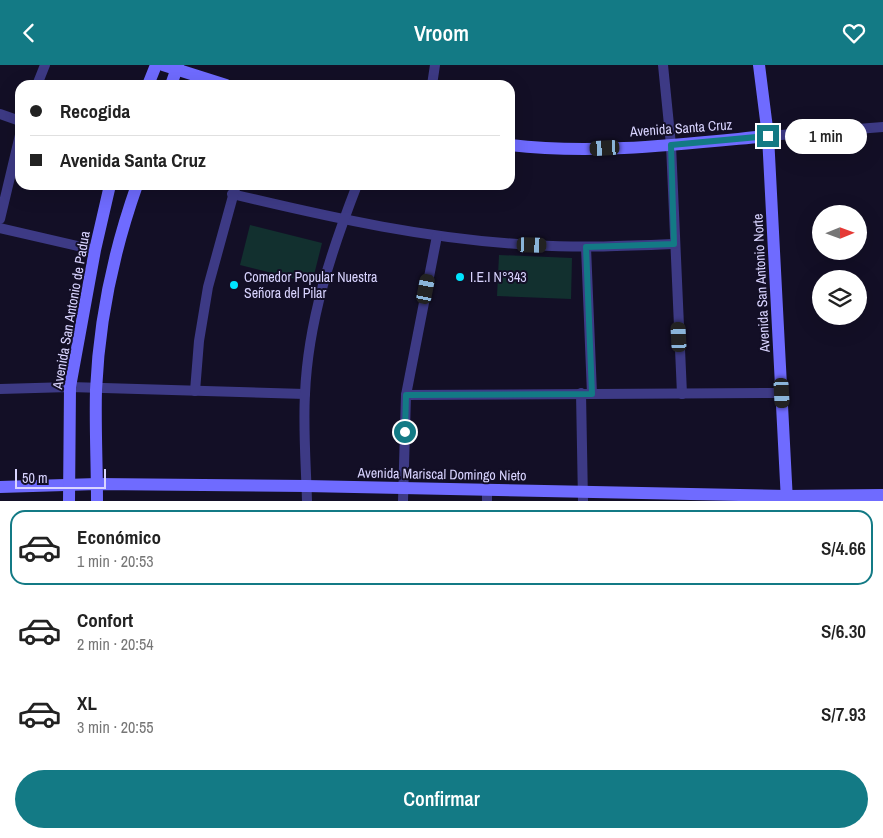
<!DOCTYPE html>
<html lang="es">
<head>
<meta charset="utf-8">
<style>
	body { margin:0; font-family:"Archivo Narrow",sans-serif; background:#f2f2f2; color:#222; height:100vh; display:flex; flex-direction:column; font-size:19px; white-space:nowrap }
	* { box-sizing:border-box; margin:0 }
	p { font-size:16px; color:#767676 }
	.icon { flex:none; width:28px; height:28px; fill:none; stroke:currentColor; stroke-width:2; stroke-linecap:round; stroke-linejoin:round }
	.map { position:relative; height:436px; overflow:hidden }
	.sheet { display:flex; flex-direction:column; background:#fff; flex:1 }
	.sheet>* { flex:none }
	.top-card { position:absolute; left:15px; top:15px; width:500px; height:110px; border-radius:15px; box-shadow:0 5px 20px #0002; display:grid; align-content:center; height:110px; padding:0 15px; background:#fff }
	.needle { width:32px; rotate:89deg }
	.tools { position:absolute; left:812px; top:140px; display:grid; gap:10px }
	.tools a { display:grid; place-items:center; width:55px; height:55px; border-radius:50%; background:#fff; box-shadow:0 5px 20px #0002; font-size:25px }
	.scale { position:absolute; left:15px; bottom:12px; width:91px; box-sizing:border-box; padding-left:5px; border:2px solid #d9d4ff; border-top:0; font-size:14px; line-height:18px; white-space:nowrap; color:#d9d4ff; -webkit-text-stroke:4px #130f26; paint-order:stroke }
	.end { position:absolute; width:22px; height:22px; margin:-11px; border:6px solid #137a85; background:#fff; box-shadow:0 0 0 2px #fff }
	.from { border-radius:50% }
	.bubble { position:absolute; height:35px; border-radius:18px; background:#fff; box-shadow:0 5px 20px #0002; font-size:16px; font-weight:600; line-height:35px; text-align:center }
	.car { position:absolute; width:15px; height:30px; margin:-15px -8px; border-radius:6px; box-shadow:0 0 4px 1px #0007; background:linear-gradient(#222 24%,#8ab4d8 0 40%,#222 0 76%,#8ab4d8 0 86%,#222 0) }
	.top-card b { display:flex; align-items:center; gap:18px; height:48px; font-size:19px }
	.top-card b+b { border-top:1px solid #e0e0e0 }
	.top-card i { width:12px; height:12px; background:#222 }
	ul { padding:9px 0 0; list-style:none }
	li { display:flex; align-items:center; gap:15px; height:75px; margin:0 10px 8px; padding:0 5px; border:2px solid transparent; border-radius:15px }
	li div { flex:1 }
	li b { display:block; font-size:19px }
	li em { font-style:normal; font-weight:600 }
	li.on { border-color:#137a85 }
	li>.icon { width:45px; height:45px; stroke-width:1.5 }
	.primary-button { display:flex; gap:10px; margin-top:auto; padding:10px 15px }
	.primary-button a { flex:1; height:58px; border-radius:30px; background:#137a85; color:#fff; font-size:20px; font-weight:600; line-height:58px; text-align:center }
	header { display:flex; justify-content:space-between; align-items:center; height:65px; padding:0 15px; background:#137a85; color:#fff; font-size:22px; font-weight:600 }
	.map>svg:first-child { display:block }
	.green { fill:#12302f }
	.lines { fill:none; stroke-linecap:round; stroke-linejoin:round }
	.street { stroke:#3d3a85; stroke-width:10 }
	.secondary { stroke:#6f6bff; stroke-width:12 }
	.route { stroke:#137a85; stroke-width:6 }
	.poi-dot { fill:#00e5ff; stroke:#130f26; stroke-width:2 }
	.labels { text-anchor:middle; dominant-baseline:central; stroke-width:4; stroke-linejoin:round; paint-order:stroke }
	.street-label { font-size:14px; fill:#d9d4ff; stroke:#130f26 }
	.poi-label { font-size:14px; fill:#d9d4ff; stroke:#130f26; text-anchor:start }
</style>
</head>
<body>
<header><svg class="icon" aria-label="back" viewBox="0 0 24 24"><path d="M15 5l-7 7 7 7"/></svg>Vroom<svg class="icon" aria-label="heart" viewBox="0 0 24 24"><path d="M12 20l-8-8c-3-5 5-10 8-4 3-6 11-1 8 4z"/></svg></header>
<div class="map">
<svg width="883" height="436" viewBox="0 0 883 436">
	<rect width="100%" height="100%" fill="#130f26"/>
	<g class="green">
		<path d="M 250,160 L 322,178 L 312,218 L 240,200 Z"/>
		<path d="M 499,190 L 572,193 L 571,234 L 497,231 Z"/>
	</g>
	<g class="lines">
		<g class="street">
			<path d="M 663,0 L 671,80 L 682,329"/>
			<path d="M 37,20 L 45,0"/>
			<path d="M 432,20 L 435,0"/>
			<path d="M 0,49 L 20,56"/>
			<path d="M 768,71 L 883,62"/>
			<path d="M 232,129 C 332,153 432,175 534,180 C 581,183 627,181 674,179"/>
			<path d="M 0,154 L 20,70"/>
			<path d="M 0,163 L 95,185"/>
			<path d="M 586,182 L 592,329"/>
			<path d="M 0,324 L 70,322 L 305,329"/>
			<path d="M 195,326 L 199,276 L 208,222 L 236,120"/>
			<path d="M 581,328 L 583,436"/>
			<path d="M 406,330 L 782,328"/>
			<path d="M 307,436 C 306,400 303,364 305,329 C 308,256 331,187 357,120"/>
			<path d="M 403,436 L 406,330 L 437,171"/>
			<path d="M 487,436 L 487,424"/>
		</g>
		<g class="secondary">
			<path d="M 163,0 L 226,20"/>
			<path d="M 759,0 L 768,71 L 787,436"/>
			<path d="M 148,20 L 156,0"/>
			<path d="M 171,20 L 178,0"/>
			<path d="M 510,80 C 595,90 683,79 768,71"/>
			<path d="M 0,422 L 97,419 L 306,421 L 787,431 L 883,430"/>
			<path d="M 69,436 L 70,322 L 95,185 L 110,120"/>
			<path d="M 97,436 C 97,399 95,362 96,325 C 99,256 114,185 137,120"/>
		</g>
	</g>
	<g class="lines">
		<path class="route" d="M 405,367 L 406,330 L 592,329 L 586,182 L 674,179 L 671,80 L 768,71"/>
	</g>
	<g class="poi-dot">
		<circle cx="460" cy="212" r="5"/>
		<circle cx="234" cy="220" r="5"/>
	</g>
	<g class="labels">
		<g class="street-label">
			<text transform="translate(681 63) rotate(-4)">Avenida Santa Cruz</text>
			<text transform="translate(761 218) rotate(-93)">Avenida San Antonio Norte</text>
			<text transform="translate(71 245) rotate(-80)">Avenida San Antonio de Padua</text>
			<text transform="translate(442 409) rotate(1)">Avenida Mariscal Domingo Nieto</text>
		</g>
		<g class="poi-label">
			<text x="244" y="212">Comedor Popular Nuestra<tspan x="244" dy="16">Señora del Pilar</tspan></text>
			<text x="470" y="212">I.E.I N°343</text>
		</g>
	</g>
</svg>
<div class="tools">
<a><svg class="needle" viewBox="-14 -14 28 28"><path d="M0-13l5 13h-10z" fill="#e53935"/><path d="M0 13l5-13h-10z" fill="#767676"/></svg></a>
<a><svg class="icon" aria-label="layers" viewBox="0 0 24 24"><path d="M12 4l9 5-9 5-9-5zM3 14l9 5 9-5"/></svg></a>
</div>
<div class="scale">50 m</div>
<i class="end from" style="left:405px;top:367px"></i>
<i class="end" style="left:768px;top:71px"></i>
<div class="bubble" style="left:785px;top:54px;width:82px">1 min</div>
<i class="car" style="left:605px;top:83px;rotate:267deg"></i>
<i class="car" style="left:532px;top:180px;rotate:92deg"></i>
<i class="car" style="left:426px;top:224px;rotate:11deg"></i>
<i class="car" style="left:679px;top:272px;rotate:357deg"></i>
<i class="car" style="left:782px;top:328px;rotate:177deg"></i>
<div class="top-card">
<b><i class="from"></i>Recogida</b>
<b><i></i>Avenida Santa Cruz</b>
</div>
</div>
<section class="sheet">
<ul>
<li class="on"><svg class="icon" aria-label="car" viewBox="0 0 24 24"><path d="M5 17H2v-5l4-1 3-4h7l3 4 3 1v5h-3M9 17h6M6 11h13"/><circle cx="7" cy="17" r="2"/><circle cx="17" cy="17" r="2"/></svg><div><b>Económico</b><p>1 min · 20:53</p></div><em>S/4.66</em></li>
<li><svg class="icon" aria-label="car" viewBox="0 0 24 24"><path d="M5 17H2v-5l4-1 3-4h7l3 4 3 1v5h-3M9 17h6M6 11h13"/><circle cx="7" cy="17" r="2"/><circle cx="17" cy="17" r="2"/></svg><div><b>Confort</b><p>2 min · 20:54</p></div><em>S/6.30</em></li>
<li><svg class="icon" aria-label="car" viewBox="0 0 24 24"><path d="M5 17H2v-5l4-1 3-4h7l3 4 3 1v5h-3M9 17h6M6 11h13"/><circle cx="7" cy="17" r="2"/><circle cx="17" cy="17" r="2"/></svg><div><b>XL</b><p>3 min · 20:55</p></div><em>S/7.93</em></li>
</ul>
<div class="primary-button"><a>Confirmar</a></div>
</section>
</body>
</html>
